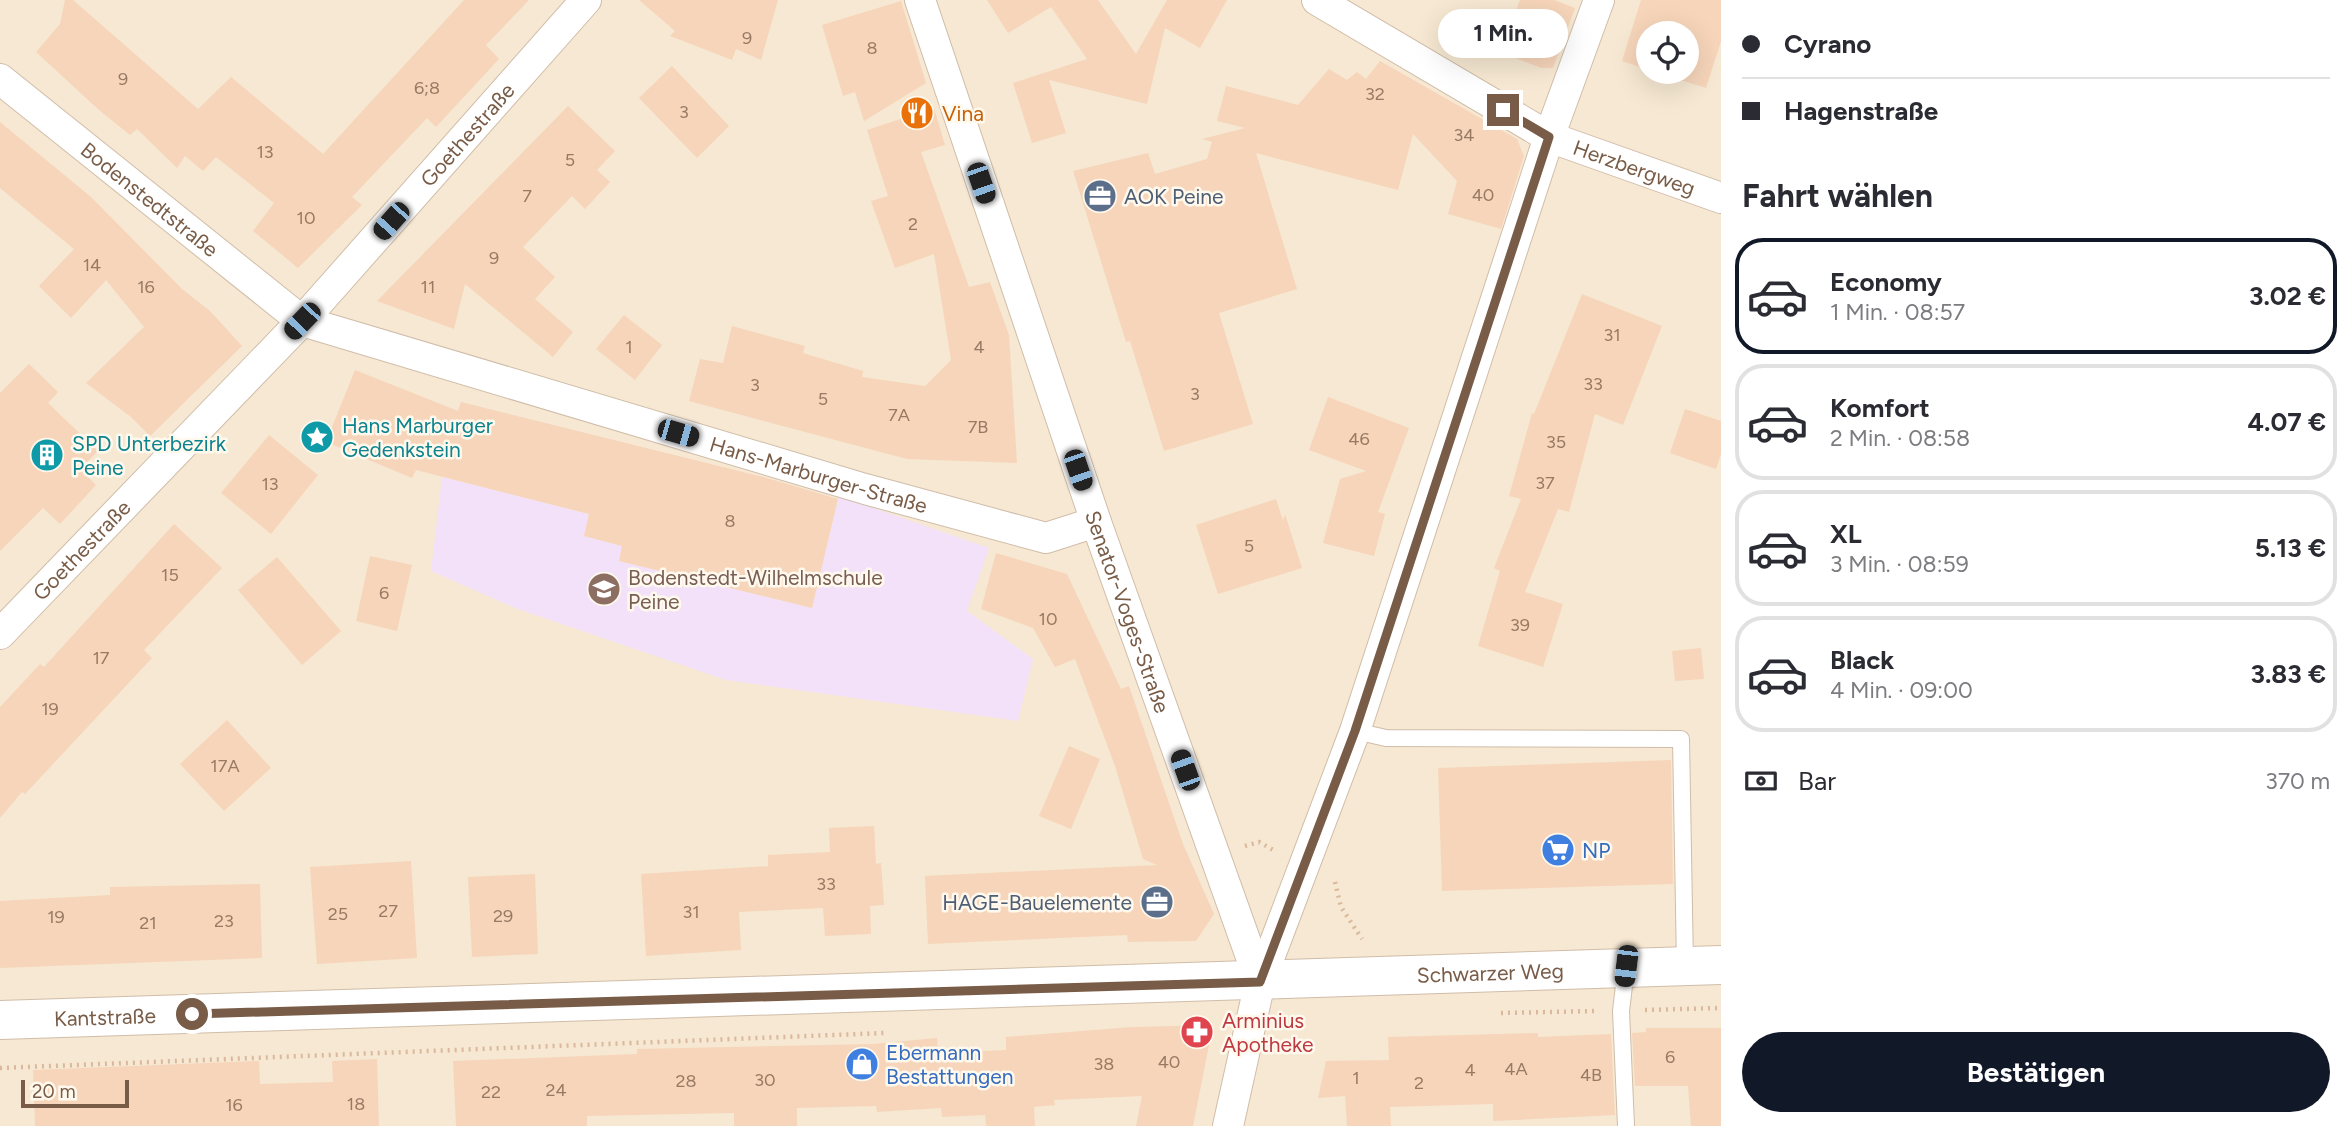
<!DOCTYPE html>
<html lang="de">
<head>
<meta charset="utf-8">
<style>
	body { margin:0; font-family:Figtree,sans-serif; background:#f2f2f3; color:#2b2b33; height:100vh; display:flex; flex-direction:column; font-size:26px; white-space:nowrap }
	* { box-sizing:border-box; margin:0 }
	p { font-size:23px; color:#7c7c81 }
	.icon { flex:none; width:38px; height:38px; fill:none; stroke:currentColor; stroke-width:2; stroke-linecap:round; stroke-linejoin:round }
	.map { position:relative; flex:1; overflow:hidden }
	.side { display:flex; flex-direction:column; background:#fff; width:630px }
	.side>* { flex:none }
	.hud { display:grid; align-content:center; height:154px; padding:0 21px; background:#fff }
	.tools { position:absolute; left:1636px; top:21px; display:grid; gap:14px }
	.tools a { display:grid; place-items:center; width:63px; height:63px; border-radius:50%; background:#fff; box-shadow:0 7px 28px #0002; font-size:35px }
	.scale { position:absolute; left:21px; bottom:18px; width:108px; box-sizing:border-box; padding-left:7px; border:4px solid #795c47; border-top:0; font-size:19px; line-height:24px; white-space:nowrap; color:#795c47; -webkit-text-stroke:5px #fff9ed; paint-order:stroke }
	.end { position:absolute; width:32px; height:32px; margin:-16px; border:9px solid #795c47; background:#fff; box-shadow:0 0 0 4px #fff }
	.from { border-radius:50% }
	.bubble { position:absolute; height:49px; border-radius:24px; background:#fff; box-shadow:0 7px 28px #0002; font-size:23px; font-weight:700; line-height:49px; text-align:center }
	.car { position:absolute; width:21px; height:42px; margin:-21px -10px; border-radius:9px; box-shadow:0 0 5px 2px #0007; background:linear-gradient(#222 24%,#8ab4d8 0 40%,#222 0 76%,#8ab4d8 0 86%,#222 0) }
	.hud b { display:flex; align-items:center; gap:24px; height:66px; font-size:26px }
	.hud b+b { border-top:2px solid #e1e1e2 }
	.hud i { width:18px; height:18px; background:#2b2b33 }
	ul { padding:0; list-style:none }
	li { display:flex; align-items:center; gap:21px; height:116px; margin:0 14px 10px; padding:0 7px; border:4px solid #e1e1e2; border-radius:28px }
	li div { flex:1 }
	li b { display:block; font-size:26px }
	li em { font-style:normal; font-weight:700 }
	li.on { border-color:#111827 }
	li>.icon { width:63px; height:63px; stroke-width:1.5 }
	h2 { padding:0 21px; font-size:32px; line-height:84px }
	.pay { display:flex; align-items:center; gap:18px; height:77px; padding:0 21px; font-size:26px }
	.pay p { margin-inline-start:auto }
	.button { display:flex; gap:14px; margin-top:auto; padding:14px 21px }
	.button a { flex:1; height:80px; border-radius:42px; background:#111827; color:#fff; font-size:28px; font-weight:700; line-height:80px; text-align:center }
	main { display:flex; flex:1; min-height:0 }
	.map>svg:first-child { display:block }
	.residential { fill:#f6e8d2; fill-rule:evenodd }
	.education { fill:#f3e1fa }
	.building { fill:#f6d5ba }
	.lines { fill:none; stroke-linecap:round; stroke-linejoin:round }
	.service-casing { stroke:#d0bda9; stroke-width:18 }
	.minor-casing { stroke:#d0bda9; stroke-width:32 }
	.tertiary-casing { stroke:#d0bda9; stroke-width:40 }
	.path { stroke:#dbb89d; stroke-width:4.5; stroke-dasharray:2 5; stroke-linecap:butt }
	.service { stroke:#fff; stroke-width:16 }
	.minor { stroke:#fff; stroke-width:30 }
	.tertiary { stroke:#fff; stroke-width:38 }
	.route { stroke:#795c47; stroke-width:9 }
	.labels { text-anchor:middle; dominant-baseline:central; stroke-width:5; stroke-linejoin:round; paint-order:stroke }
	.number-label { font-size:18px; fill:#987a64 }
	.food-label { font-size:21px; fill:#c56008; stroke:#fff9ed; text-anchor:start }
	.street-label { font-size:21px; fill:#795c47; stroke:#fff9ed }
	.service-label { font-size:21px; fill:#4e5e75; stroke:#fff9ed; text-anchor:start }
	.culture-label { font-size:21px; fill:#0d838f; stroke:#fff9ed; text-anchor:start }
	.education-label { font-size:21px; fill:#785e54; stroke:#fff9ed; text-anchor:start }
	.shop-label { font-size:21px; fill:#366cbe; stroke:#fff9ed; text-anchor:start }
	.health-label { font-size:21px; fill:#be3a42; stroke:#fff9ed; text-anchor:start }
</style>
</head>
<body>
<main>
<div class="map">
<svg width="1721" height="1126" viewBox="0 0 1721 1126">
	<rect width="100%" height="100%" fill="#fef6e5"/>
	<path class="residential" d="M 0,0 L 1721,0 L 1721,1126 L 0,1126 ZM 1648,33 L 1687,33 L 1687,72 L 1648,72 Z"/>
	<path class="education" d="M 442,477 L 589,514 L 584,536 L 622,546 L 619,561 L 812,608 L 839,496 L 989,548 L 967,611 L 1033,659 L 1018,721 L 726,680 L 515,608 L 431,571 Z"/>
	<g class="building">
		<path d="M 65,0 L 73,0 L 198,109 L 231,77 L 323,154 L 464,0 L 529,0 L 486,45 L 499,59 L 436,127 L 427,118 L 352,197 L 362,205 L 298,268 L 253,231 L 274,203 L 216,157 L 203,171 L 185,156 L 177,168 L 137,129 L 130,135 L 99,110 L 36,52 L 60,24 Z"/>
		<path d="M 639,0 L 778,0 L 761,60 L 736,49 L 732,60 L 670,36 L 675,31 Z"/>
		<path d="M 987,0 L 1098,0 L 1136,54 L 1167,0 L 1227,0 L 1200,48 L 1165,28 L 1147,104 L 1049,80 L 1066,133 L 1032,143 L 1013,83 L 1087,59 L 1051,7 L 1008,33 Z"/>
		<path d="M 1520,0 L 1554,0 L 1575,8 L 1553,68 L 1541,68 L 1500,52 Z"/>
		<path d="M 1641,0 L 1721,0 L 1721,41 L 1706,88 L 1655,72 L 1687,72 L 1687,33 L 1648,33 L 1648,70 L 1622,61 Z"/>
		<path d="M 901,1 L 926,83 L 864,121 L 855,92 L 843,96 L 822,25 Z"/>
		<path d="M 1380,61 L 1517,139 L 1524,156 L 1501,229 L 1448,214 L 1457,181 L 1413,134 L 1398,190 L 1256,153 L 1297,289 L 1219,313 L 1253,424 L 1164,451 L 1130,341 L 1126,342 L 1073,171 L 1148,153 L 1155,174 L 1207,159 L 1212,142 L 1202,139 L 1245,128 L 1217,121 L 1226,86 L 1298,105 L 1329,69 L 1347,80 L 1357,72 L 1366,79 Z"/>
		<path d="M 672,66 L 729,126 L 697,158 L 639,98 Z"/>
		<path d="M 568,106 L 615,151 L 597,170 L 610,182 L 585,209 L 572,196 L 523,247 L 555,277 L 535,299 L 573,332 L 553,357 L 465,284 L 454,329 L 377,301 Z"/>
		<path d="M 934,108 L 945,145 L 921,152 L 969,287 L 990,282 L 1009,335 L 1017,463 L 907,459 L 689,401 L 700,359 L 723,363 L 732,326 L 805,346 L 803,353 L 863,371 L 862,377 L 925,386 L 951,360 L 934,254 L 895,268 L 871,201 L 888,196 L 867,130 Z"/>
		<path d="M 0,122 L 91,197 L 182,289 L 210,311 L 242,346 L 150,436 L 131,417 L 86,383 L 144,327 L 106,280 L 71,318 L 39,286 L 74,249 L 0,188 Z"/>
		<path d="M 1582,294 L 1662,326 L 1623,425 L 1595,414 L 1569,512 L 1558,509 L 1525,592 L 1563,604 L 1543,667 L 1478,646 L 1500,571 L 1494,568 L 1521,499 L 1509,496 L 1532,413 L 1534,414 Z"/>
		<path d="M 624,315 L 662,345 L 635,380 L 596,349 Z"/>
		<path d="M 29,364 L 58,392 L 48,403 L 98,451 L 80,469 L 96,485 L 60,524 L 43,508 L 0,551 L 0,393 Z"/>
		<path d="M 355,370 L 458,411 L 461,402 L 767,478 L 838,499 L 812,608 L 619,561 L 622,546 L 584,536 L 589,514 L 416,470 L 412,478 L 326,442 Z"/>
		<path d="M 1328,397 L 1409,428 L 1378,512 L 1385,514 L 1374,556 L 1323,543 L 1340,479 L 1366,471 L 1309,450 Z"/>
		<path d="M 1685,409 L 1721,421 L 1721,454 L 1716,469 L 1670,453 Z"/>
		<path d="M 269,435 L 318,475 L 271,534 L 221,493 Z"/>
		<path d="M 1276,499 L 1283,521 L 1285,514 L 1302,568 L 1218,594 L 1196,525 Z"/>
		<path d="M 174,524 L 222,568 L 144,650 L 152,658 L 25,794 L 22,792 L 0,818 L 0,707 L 40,664 L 44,667 Z"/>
		<path d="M 996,553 L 1067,574 L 1121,689 L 1129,686 L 1183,844 L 1214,914 L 1196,941 L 1128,942 L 1127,935 L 928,944 L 925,876 L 1157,865 L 1143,859 L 1115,766 L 1075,659 L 1055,667 L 1033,628 L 981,609 Z"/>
		<path d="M 370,556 L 412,565 L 397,631 L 356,621 Z"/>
		<path d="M 277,557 L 341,631 L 302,665 L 238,590 Z"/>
		<path d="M 1701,648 L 1704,679 L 1675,681 L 1672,651 Z"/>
		<path d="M 227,720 L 271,768 L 224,811 L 180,764 Z"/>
		<path d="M 1069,746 L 1100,759 L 1071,829 L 1039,816 Z"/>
		<path d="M 1671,760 L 1673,884 L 1442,891 L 1438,768 Z"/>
		<path d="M 874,826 L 876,864 L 881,863 L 884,905 L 870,906 L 871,934 L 825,936 L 823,908 L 739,912 L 741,950 L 646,956 L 641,874 L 768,866 L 768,855 L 830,852 L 829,828 Z"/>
		<path d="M 411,861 L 417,958 L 317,964 L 310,867 Z"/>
		<path d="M 535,874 L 538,954 L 472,957 L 468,877 Z"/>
		<path d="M 260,884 L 262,958 L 0,968 L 0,901 L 110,895 L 110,887 Z"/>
		<path d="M 1213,1025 L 1193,1126 L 1136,1126 L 1142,1096 L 1054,1100 L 1055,1105 L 1034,1107 L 1035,1126 L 986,1126 L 985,1115 L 942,1117 L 941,1108 L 877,1112 L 876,1106 L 797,1108 L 797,1126 L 734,1126 L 734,1113 L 587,1116 L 587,1126 L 456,1126 L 453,1061 L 637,1054 L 637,1049 L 873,1044 L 937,1038 L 938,1053 L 1006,1050 L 1006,1037 L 1132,1027 Z"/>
		<path d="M 1646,1028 L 1721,1028 L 1721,1126 L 1691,1126 L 1688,1086 L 1635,1086 L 1632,1033 L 1646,1032 Z"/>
		<path d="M 1538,1033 L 1538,1037 L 1611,1034 L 1615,1115 L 1493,1121 L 1493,1104 L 1390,1107 L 1391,1126 L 1347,1126 L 1345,1096 L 1318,1098 L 1326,1061 L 1389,1060 L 1388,1037 Z"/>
		<path d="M 377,1059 L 379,1126 L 35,1126 L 33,1070 L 259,1061 L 260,1084 L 333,1082 L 332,1061 Z"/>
	</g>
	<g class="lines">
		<defs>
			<g id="service">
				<path d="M 1355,731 L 1386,738 L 1681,739 L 1685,965"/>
				<path d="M 1626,969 L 1621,1011 L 1626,1126"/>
			</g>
			<g id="minor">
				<path id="s1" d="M 920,0 L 1096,522 L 1260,982"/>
				<path id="s2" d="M 1317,0 L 1549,137 L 1721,198"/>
				<path id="s3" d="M 0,79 L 302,321 L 865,489 L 1046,538 L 1096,522"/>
				<path id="s4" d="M 0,634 L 302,321 L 586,0"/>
				<path d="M 1228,1126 L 1260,982 L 1355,731 L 1549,137 L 1599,0"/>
			</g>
			<g id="tertiary">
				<path id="s5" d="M 0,1020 L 1721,965"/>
			</g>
		</defs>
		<use href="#service" class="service-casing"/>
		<use href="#minor" class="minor-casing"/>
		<use href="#tertiary" class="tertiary-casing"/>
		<g class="path">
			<path d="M 1245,846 L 1259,842 L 1275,851"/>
			<path d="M 1335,882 L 1341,907 L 1362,939"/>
			<path d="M 1645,1010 L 1721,1008"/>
			<path d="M 1501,1013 L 1598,1011"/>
			<path d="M 0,1068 L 884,1033"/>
		</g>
		<use href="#service" class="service"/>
		<use href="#minor" class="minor"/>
		<use href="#tertiary" class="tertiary"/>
	</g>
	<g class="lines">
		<path class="route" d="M 192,1014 L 1260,982 L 1355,731 L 1549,137 L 1503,110"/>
	</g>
	<defs>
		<symbol id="restaurant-disc" viewBox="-11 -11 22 22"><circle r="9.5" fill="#e8710a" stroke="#fff9ed"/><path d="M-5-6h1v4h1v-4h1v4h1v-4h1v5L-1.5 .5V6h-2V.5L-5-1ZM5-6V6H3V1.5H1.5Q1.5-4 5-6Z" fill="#fff"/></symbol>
		<symbol id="office-disc" viewBox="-11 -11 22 22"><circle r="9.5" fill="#5c6f8a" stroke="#fff9ed"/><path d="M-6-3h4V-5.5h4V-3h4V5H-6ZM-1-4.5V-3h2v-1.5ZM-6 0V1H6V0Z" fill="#fff"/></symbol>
		<symbol id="sight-disc" viewBox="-11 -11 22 22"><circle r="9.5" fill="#0f9aa8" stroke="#fff9ed"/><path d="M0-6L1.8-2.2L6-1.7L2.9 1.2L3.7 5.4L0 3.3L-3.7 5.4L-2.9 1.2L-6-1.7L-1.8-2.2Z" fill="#fff"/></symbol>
		<symbol id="building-disc" viewBox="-11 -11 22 22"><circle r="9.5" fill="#0f9aa8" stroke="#fff9ed"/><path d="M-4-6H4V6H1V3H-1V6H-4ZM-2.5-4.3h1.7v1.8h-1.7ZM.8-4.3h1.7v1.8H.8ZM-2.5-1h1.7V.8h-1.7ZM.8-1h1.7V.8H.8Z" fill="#fff"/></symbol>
		<symbol id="school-disc" viewBox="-11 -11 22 22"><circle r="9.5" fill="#8d6e63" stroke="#fff9ed"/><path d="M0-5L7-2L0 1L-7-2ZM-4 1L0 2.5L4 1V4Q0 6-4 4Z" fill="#fff"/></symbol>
		<symbol id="supermarket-disc" viewBox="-11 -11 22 22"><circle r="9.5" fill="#3f7fe0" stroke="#fff9ed"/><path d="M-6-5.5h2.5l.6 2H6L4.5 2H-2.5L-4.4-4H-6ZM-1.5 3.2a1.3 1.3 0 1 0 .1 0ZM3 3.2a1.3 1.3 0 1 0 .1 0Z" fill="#fff"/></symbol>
		<symbol id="pharmacy-disc" viewBox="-11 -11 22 22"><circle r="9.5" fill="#e0444e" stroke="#fff9ed"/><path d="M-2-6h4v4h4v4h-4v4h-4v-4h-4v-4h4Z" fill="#fff"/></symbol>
		<symbol id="shop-disc" viewBox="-11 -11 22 22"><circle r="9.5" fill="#3f7fe0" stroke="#fff9ed"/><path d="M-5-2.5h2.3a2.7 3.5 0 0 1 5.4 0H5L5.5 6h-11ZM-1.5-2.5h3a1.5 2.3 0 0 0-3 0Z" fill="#fff"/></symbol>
	</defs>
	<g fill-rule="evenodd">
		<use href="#restaurant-disc" x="898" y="94" width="38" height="38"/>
		<use href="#office-disc" x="1081" y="177" width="38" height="38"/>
		<use href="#sight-disc" x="298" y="418" width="38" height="38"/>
		<use href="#building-disc" x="28" y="436" width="38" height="38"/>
		<use href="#school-disc" x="585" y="570" width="38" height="38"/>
		<use href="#supermarket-disc" x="1539" y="831" width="38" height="38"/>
		<use href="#office-disc" x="1138" y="883" width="38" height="38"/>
		<use href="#pharmacy-disc" x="1178" y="1013" width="38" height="38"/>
		<use href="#shop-disc" x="843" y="1045" width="38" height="38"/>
	</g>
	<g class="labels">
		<g class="number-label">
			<text x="747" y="38">9</text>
			<text x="872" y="48">8</text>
			<text x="123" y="79">9</text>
			<text x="427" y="88">6;8</text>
			<text x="1375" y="94">32</text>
			<text x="684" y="112">3</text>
			<text x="1464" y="135">34</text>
			<text x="265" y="152">13</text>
			<text x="570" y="160">5</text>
			<text x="1483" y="195">40</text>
			<text x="527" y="196">7</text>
			<text x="306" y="218">10</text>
			<text x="913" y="224">2</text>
			<text x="494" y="258">9</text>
			<text x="92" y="265">14</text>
			<text x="146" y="287">16</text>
			<text x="428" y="287">11</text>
			<text x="1612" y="335">31</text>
			<text x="629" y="347">1</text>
			<text x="979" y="347">4</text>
			<text x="1593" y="384">33</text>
			<text x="755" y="385">3</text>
			<text x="1195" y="394">3</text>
			<text x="823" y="399">5</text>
			<text x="899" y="415">7A</text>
			<text x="978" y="427">7B</text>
			<text x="1359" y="439">46</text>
			<text x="1556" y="442">35</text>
			<text x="1545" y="483">37</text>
			<text x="270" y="484">13</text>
			<text x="730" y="521">8</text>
			<text x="1249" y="546">5</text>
			<text x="170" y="575">15</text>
			<text x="384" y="593">6</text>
			<text x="1048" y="619">10</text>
			<text x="1520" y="625">39</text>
			<text x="101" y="658">17</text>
			<text x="50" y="709">19</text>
			<text x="225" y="766">17A</text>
			<text x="826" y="884">33</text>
			<text x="388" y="911">27</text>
			<text x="691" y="912">31</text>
			<text x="338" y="914">25</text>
			<text x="503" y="916">29</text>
			<text x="56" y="917">19</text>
			<text x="224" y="921">23</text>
			<text x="148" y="923">21</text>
			<text x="1670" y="1057">6</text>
			<text x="1169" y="1062">40</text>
			<text x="1104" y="1064">38</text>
			<text x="1516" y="1069">4A</text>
			<text x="1470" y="1070">4</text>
			<text x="1591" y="1075">4B</text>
			<text x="1356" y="1078">1</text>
			<text x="765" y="1080">30</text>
			<text x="686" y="1081">28</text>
			<text x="1419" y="1083">2</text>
			<text x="556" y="1090">24</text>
			<text x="491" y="1092">22</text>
			<text x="356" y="1104">18</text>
			<text x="234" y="1105">16</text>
		</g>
		<g class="food-label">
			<text x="942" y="113">Vina</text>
		</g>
		<g class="street-label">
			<text stroke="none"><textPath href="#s4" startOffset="684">Goethestraße</textPath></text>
			<text stroke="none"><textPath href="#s2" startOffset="360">Herzbergweg</textPath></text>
			<text stroke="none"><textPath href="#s3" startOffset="192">Bodenstedtstraße</textPath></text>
			<text stroke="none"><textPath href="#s3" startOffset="926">Hans-Marburger-Straße</textPath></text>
			<text stroke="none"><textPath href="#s4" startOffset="117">Goethestraße</textPath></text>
			<text stroke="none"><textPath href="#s1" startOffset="646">Senator-Voges-Straße</textPath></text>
			<text stroke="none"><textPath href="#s5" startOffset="1491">Schwarzer Weg</textPath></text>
			<text stroke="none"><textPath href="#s5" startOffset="105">Kantstraße</textPath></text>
		</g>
		<g class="service-label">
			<text x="1124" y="196">AOK Peine</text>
			<text x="1132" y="902" text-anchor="end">HAGE-Bauelemente</text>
		</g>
		<g class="culture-label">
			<text x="342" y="425">Hans Marburger<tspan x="342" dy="24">Gedenkstein</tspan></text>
			<text x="72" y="443">SPD Unterbezirk<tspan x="72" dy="24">Peine</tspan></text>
		</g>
		<g class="education-label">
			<text x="628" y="577">Bodenstedt-Wilhelmschule<tspan x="628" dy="24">Peine</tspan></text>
		</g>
		<g class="shop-label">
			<text x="1582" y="850">NP</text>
			<text x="886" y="1052">Ebermann<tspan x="886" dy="24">Bestattungen</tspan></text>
		</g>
		<g class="health-label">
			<text x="1222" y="1020">Arminius<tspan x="1222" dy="24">Apotheke</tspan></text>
		</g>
	</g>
</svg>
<div class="tools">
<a><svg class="icon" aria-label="locate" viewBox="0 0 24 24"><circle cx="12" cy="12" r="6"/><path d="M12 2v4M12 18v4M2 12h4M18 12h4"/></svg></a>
</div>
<div class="scale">20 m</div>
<i class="end from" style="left:192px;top:1014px"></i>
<i class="end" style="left:1503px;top:110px"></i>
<div class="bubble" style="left:1438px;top:9px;width:130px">1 Min.</div>
<i class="car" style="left:981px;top:183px;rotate:161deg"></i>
<i class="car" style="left:391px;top:221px;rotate:222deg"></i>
<i class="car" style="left:302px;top:321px;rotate:224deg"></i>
<i class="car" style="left:678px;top:433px;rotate:106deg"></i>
<i class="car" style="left:1078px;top:470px;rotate:161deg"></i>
<i class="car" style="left:1185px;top:770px;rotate:340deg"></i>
<i class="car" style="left:1626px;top:966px;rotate:187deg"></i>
</div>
<section class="side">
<div class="hud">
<b><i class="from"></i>Cyrano</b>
<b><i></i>Hagenstraße</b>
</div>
<h2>Fahrt wählen</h2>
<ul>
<li class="on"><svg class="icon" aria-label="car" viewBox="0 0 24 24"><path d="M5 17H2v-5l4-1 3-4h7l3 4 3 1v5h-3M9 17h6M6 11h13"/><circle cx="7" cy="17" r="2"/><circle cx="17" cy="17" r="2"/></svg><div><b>Economy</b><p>1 Min. · 08:57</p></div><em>3.02 €</em></li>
<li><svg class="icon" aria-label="car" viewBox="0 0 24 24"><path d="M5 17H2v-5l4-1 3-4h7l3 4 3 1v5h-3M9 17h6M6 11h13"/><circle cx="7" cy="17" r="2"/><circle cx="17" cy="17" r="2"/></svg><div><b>Komfort</b><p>2 Min. · 08:58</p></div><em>4.07 €</em></li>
<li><svg class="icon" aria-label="car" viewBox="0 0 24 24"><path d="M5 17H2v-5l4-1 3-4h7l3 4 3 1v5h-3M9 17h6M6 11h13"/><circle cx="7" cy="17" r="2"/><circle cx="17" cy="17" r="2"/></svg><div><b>XL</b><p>3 Min. · 08:59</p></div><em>5.13 €</em></li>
<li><svg class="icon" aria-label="car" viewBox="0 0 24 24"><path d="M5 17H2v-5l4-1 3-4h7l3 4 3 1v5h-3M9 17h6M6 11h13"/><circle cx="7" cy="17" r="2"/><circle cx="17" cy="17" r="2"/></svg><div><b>Black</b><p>4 Min. · 09:00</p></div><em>3.83 €</em></li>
</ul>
<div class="pay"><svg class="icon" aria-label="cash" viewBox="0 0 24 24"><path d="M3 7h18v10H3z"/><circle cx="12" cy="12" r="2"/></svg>Bar<p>370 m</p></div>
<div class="button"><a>Bestätigen</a></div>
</section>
</main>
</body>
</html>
